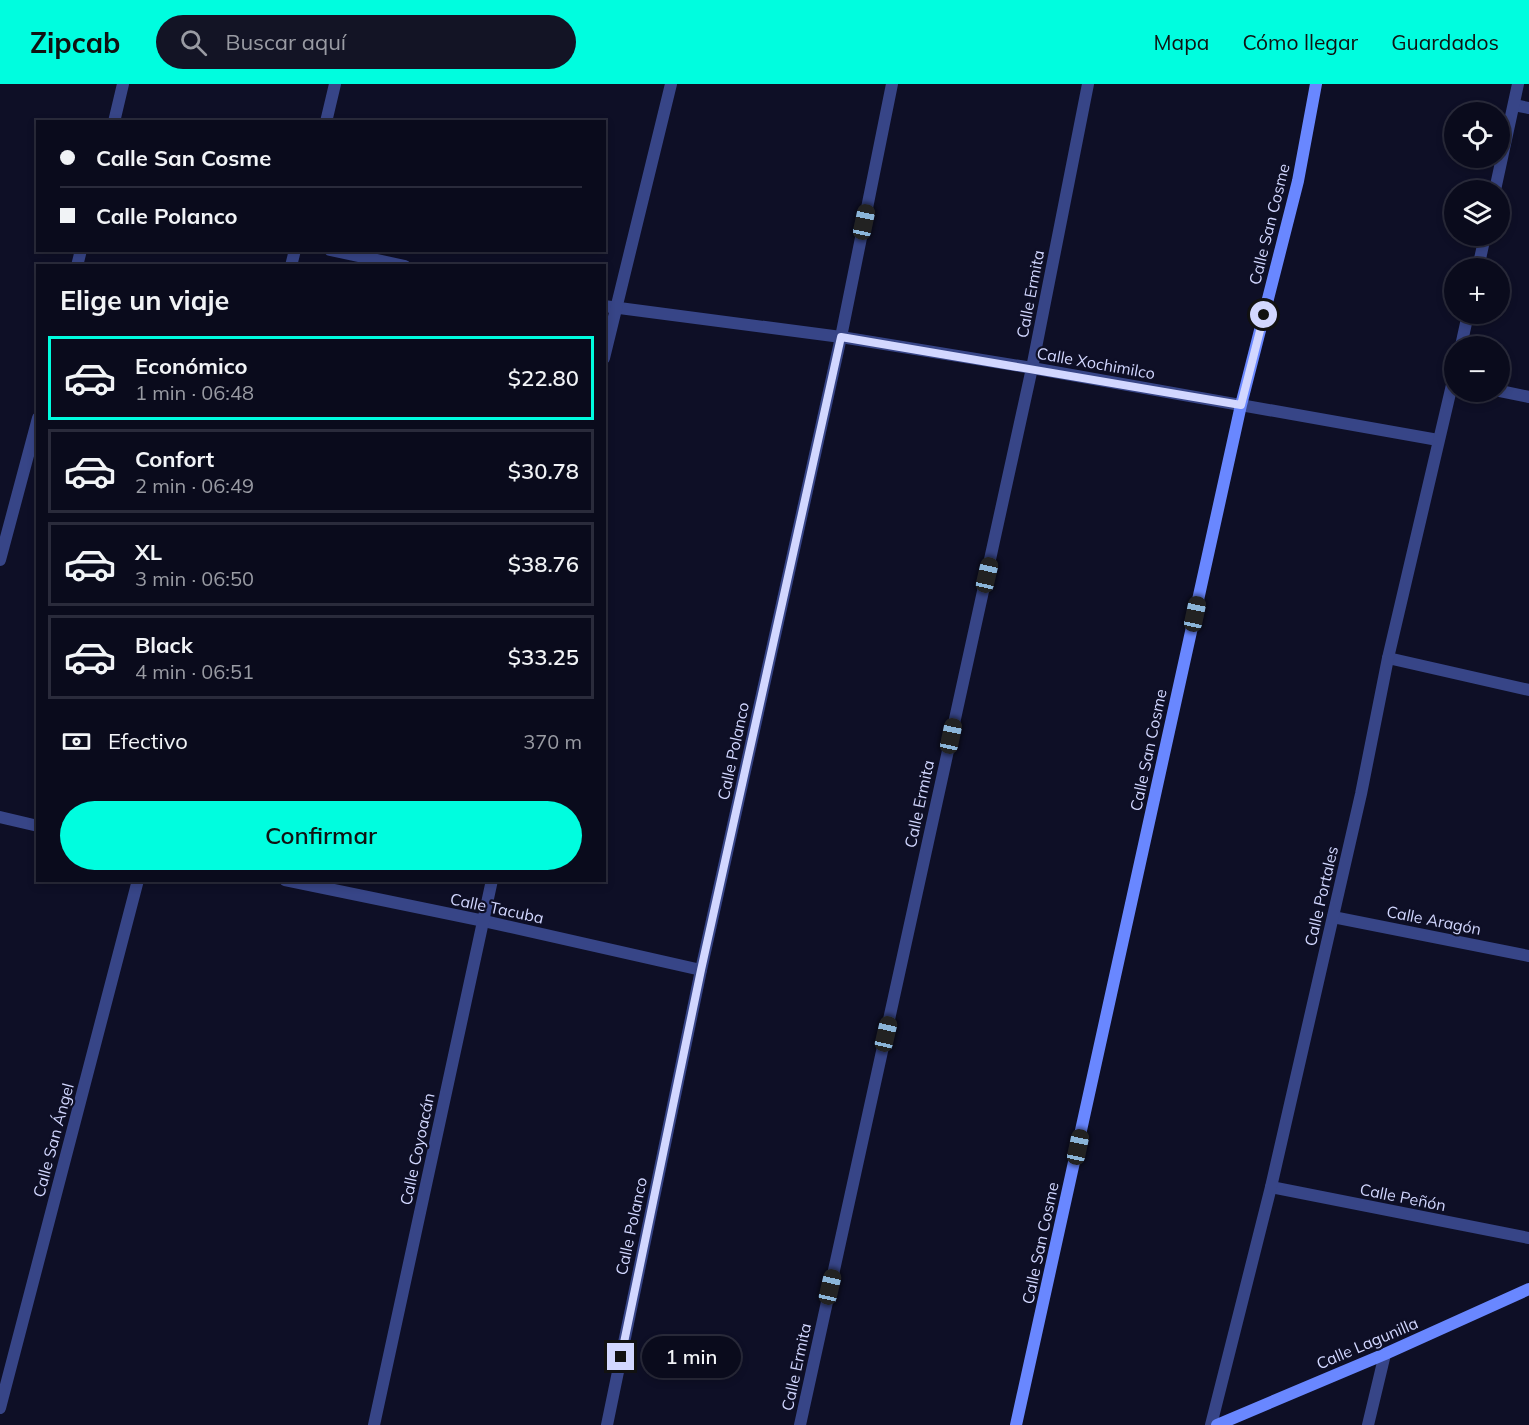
<!DOCTYPE html>
<html lang="es">
<head>
<meta charset="utf-8">
<style>
	body { margin:0; font-family:Mulish,sans-serif; background:#131425; color:#f1f3f6; height:100vh; display:flex; flex-direction:column; font-size:22px; white-space:nowrap }
	* { box-sizing:border-box; margin:0 }
	p { font-size:20px; color:#999ba3 }
	.icon { flex:none; width:33px; height:33px; fill:none; stroke:currentColor; stroke-width:2; stroke-linecap:round; stroke-linejoin:round }
	.map { position:relative; flex:1; overflow:hidden }
	.side { position:absolute; left:36px; top:180px; width:570px; height:618px; display:flex; flex-direction:column; background:#0a0b1c; border-radius:0px; box-shadow:0 3px 9px #0003,0 0 0 2px #2a2b3b }
	.side>* { flex:none }
	.top-card { position:absolute; left:36px; top:36px; width:570px; height:132px; border-radius:0px; box-shadow:0 3px 9px #0003,0 0 0 2px #2a2b3b; display:grid; align-content:center; height:132px; padding:0 24px; background:#0a0b1c }
	.controls { position:absolute; left:1444px; top:18px; display:grid; gap:12px }
	.controls a { display:grid; place-items:center; width:66px; height:66px; border-radius:50%; background:#0a0b1c; box-shadow:0 3px 9px #0003,0 0 0 2px #2a2b3b; font-size:30px }
	.end { position:absolute; width:27px; height:27px; margin:-14px; border:8px solid #d2d7ff; background:#111; box-shadow:0 0 0 3px #111 }
	.from { border-radius:50% }
	.bubble { position:absolute; height:42px; border-radius:21px; background:#0a0b1c; box-shadow:0 3px 9px #0003,0 0 0 2px #2a2b3b; font-size:20px; font-weight:600; line-height:42px; text-align:center }
	.car { position:absolute; width:18px; height:36px; margin:-18px -9px; border-radius:8px; box-shadow:0 0 4px 2px #0007; background:linear-gradient(#222 24%,#8ab4d8 0 40%,#222 0 76%,#8ab4d8 0 86%,#222 0) }
	.top-card b { display:flex; align-items:center; gap:21px; height:57px; font-size:22px }
	.top-card b+b { border-top:2px solid #2a2b3b }
	.top-card i { width:15px; height:15px; background:#f1f3f6 }
	ul { padding:0; list-style:none }
	li { display:flex; align-items:center; gap:18px; height:84px; margin:0 12px 9px; padding:0 12px; border:3px solid #2a2b3b; border-radius:0px }
	li div { flex:1 }
	li b { display:block; font-size:22px }
	li em { font-style:normal; font-weight:600 }
	li.active { border-color:#00fddf }
	li>.icon { width:54px; height:54px; stroke-width:1.5 }
	h2 { padding:0 24px; font-size:27px; line-height:72px }
	.pay { display:flex; align-items:center; gap:15px; height:66px; padding:0 24px; font-size:22px }
	.pay p { margin-inline-start:auto }
	.action { display:flex; gap:12px; margin-top:auto; padding:12px 24px }
	.action a { flex:1; height:69px; border-radius:36px; background:#00fddf; color:#111; font-size:24px; font-weight:600; line-height:69px; text-align:center }
	header { display:flex; align-items:center; gap:36px; box-sizing:border-box; height:84px; padding:0 30px; background:#00fddf; color:#111 }
	header strong { font-size:28px }
	nav { display:flex; gap:33px; margin-inline-start:auto; font-size:21px }
	.search { width:420px; height:54px; background:#131425; display:flex; align-items:center; gap:15px; box-sizing:border-box; padding:0 21px; border-radius:33px; color:#999ba3; font-size:22px }
	.map>svg:first-child { display:block }
	.lines { fill:none; stroke-linecap:round; stroke-linejoin:round }
	.street { stroke:#374587; stroke-width:12 }
	.secondary { stroke:#6987ff; stroke-width:12 }
	.route { stroke:#d2d7ff; stroke-width:8 }
	.labels { text-anchor:middle; dominant-baseline:central; stroke-width:4.5; stroke-linejoin:round; paint-order:stroke }
	.street-label { font-size:16px; fill:#d2d7ff; stroke:#0e0f26 }
</style>
</head>
<body>
<header>
<strong>Zipcab</strong>
<div class="search"><svg class="icon" aria-label="search" viewBox="0 0 24 24"><circle cx="10" cy="10" r="6"/><path d="M15 15l6 6"/></svg>Buscar aquí</div>
<nav><a>Mapa</a><a>Cómo llegar</a><a>Guardados</a></nav>
</header>
<div class="map">
<svg width="1529" height="1341" viewBox="0 0 1529 1341">
	<rect width="100%" height="100%" fill="#0e0f26"/>
	<g class="lines">
		<g class="street">
			<path d="M 1514,21 L 1529,24"/>
			<path d="M 114,38 L 123,0"/>
			<path d="M 326,38 L 335,0"/>
			<path d="M 1495,106 L 1518,0"/>
			<path d="M 330,166 L 405,182"/>
			<path d="M 77,182 L 81,166"/>
			<path d="M 291,182 L 295,166"/>
			<path d="M 1478,184 L 1485,152"/>
			<path d="M 604,222 L 841,253 L 1032,284 L 1438,356"/>
			<path d="M 1461,262 L 1468,230"/>
			<path d="M 604,274 L 671,0"/>
			<path d="M 1500,307 L 1529,313"/>
			<path d="M 0,476 L 38,334"/>
			<path d="M 1388,574 L 1529,606"/>
			<path d="M 0,733 L 38,742"/>
			<path d="M 285,796 L 484,837 L 701,886"/>
			<path d="M 1333,833 L 1529,872"/>
			<path d="M 1271,1103 L 1529,1154"/>
			<path d="M 0,1324 L 138,796"/>
			<path d="M 374,1341 L 492,796"/>
			<path d="M 607,1341 L 701,886 L 841,253 L 892,0"/>
			<path d="M 800,1341 L 1032,284 L 1088,0"/>
			<path d="M 1211,1341 L 1271,1103 L 1361,710 L 1388,574 L 1455,288"/>
			<path d="M 1368,1341 L 1385,1270"/>
		</g>
		<g class="secondary">
			<path d="M 1016,1341 L 1241,321 L 1298,97 L 1316,0"/>
			<path d="M 1217,1341 L 1385,1270 L 1529,1205"/>
		</g>
	</g>
	<g class="lines">
		<path class="route" d="M 621,1273 L 701,886 L 841,253 L 1241,321 L 1264,231"/>
	</g>
	<g class="labels">
		<g class="street-label">
			<text transform="translate(1269 140) rotate(-76)">Calle San Cosme</text>
			<text transform="translate(1030 210) rotate(-79)">Calle Ermita</text>
			<text transform="translate(1096 279) rotate(10)">Calle Xochimilco</text>
			<text transform="translate(1148 666) rotate(-78)">Calle San Cosme</text>
			<text transform="translate(733 667) rotate(-78)">Calle Polanco</text>
			<text transform="translate(919 720) rotate(-78)">Calle Ermita</text>
			<text transform="translate(1321 812) rotate(-77)">Calle Portales</text>
			<text transform="translate(497 824) rotate(12)">Calle Tacuba</text>
			<text transform="translate(1434 836) rotate(11)">Calle Aragón</text>
			<text transform="translate(53 1056) rotate(-75)">Calle San Ángel</text>
			<text transform="translate(417 1065) rotate(-78)">Calle Coyoacán</text>
			<text transform="translate(1403 1113) rotate(11)">Calle Peñón</text>
			<text transform="translate(631 1142) rotate(-78)">Calle Polanco</text>
			<text transform="translate(1040 1159) rotate(-78)">Calle San Cosme</text>
			<text transform="translate(1367 1259) rotate(-23)">Calle Lagunilla</text>
			<text transform="translate(796 1283) rotate(-78)">Calle Ermita</text>
		</g>
	</g>
</svg>
<div class="controls">
<a><svg class="icon" aria-label="locate" viewBox="0 0 24 24"><circle cx="12" cy="12" r="6"/><path d="M12 2v4M12 18v4M2 12h4M18 12h4"/></svg></a>
<a><svg class="icon" aria-label="layers" viewBox="0 0 24 24"><path d="M12 4l9 5-9 5-9-5zM3 14l9 5 9-5"/></svg></a>
<a>+</a>
<a>−</a>
</div>
<i class="end from" style="left:1264px;top:231px"></i>
<i class="end" style="left:621px;top:1273px"></i>
<div class="bubble" style="left:642px;top:1252px;width:99px">1 min</div>
<i class="car" style="left:864px;top:138px;rotate:12deg"></i>
<i class="car" style="left:987px;top:491px;rotate:13deg"></i>
<i class="car" style="left:1195px;top:530px;rotate:12deg"></i>
<i class="car" style="left:951px;top:652px;rotate:12deg"></i>
<i class="car" style="left:886px;top:950px;rotate:13deg"></i>
<i class="car" style="left:1078px;top:1063px;rotate:12deg"></i>
<i class="car" style="left:830px;top:1203px;rotate:13deg"></i>
<div class="top-card">
<b><i class="from"></i>Calle San Cosme</b>
<b><i></i>Calle Polanco</b>
</div>
<section class="side">
<h2>Elige un viaje</h2>
<ul>
<li class="active"><svg class="icon" aria-label="car" viewBox="0 0 24 24"><path d="M5 17H2v-5l4-1 3-4h7l3 4 3 1v5h-3M9 17h6M6 11h13"/><circle cx="7" cy="17" r="2"/><circle cx="17" cy="17" r="2"/></svg><div><b>Económico</b><p>1 min · 06:48</p></div><em>$22.80</em></li>
<li><svg class="icon" aria-label="car" viewBox="0 0 24 24"><path d="M5 17H2v-5l4-1 3-4h7l3 4 3 1v5h-3M9 17h6M6 11h13"/><circle cx="7" cy="17" r="2"/><circle cx="17" cy="17" r="2"/></svg><div><b>Confort</b><p>2 min · 06:49</p></div><em>$30.78</em></li>
<li><svg class="icon" aria-label="car" viewBox="0 0 24 24"><path d="M5 17H2v-5l4-1 3-4h7l3 4 3 1v5h-3M9 17h6M6 11h13"/><circle cx="7" cy="17" r="2"/><circle cx="17" cy="17" r="2"/></svg><div><b>XL</b><p>3 min · 06:50</p></div><em>$38.76</em></li>
<li><svg class="icon" aria-label="car" viewBox="0 0 24 24"><path d="M5 17H2v-5l4-1 3-4h7l3 4 3 1v5h-3M9 17h6M6 11h13"/><circle cx="7" cy="17" r="2"/><circle cx="17" cy="17" r="2"/></svg><div><b>Black</b><p>4 min · 06:51</p></div><em>$33.25</em></li>
</ul>
<div class="pay"><svg class="icon" aria-label="cash" viewBox="0 0 24 24"><path d="M3 7h18v10H3z"/><circle cx="12" cy="12" r="2"/></svg>Efectivo<p>370 m</p></div>
<div class="action"><a>Confirmar</a></div>
</section>
</div>
</body>
</html>
